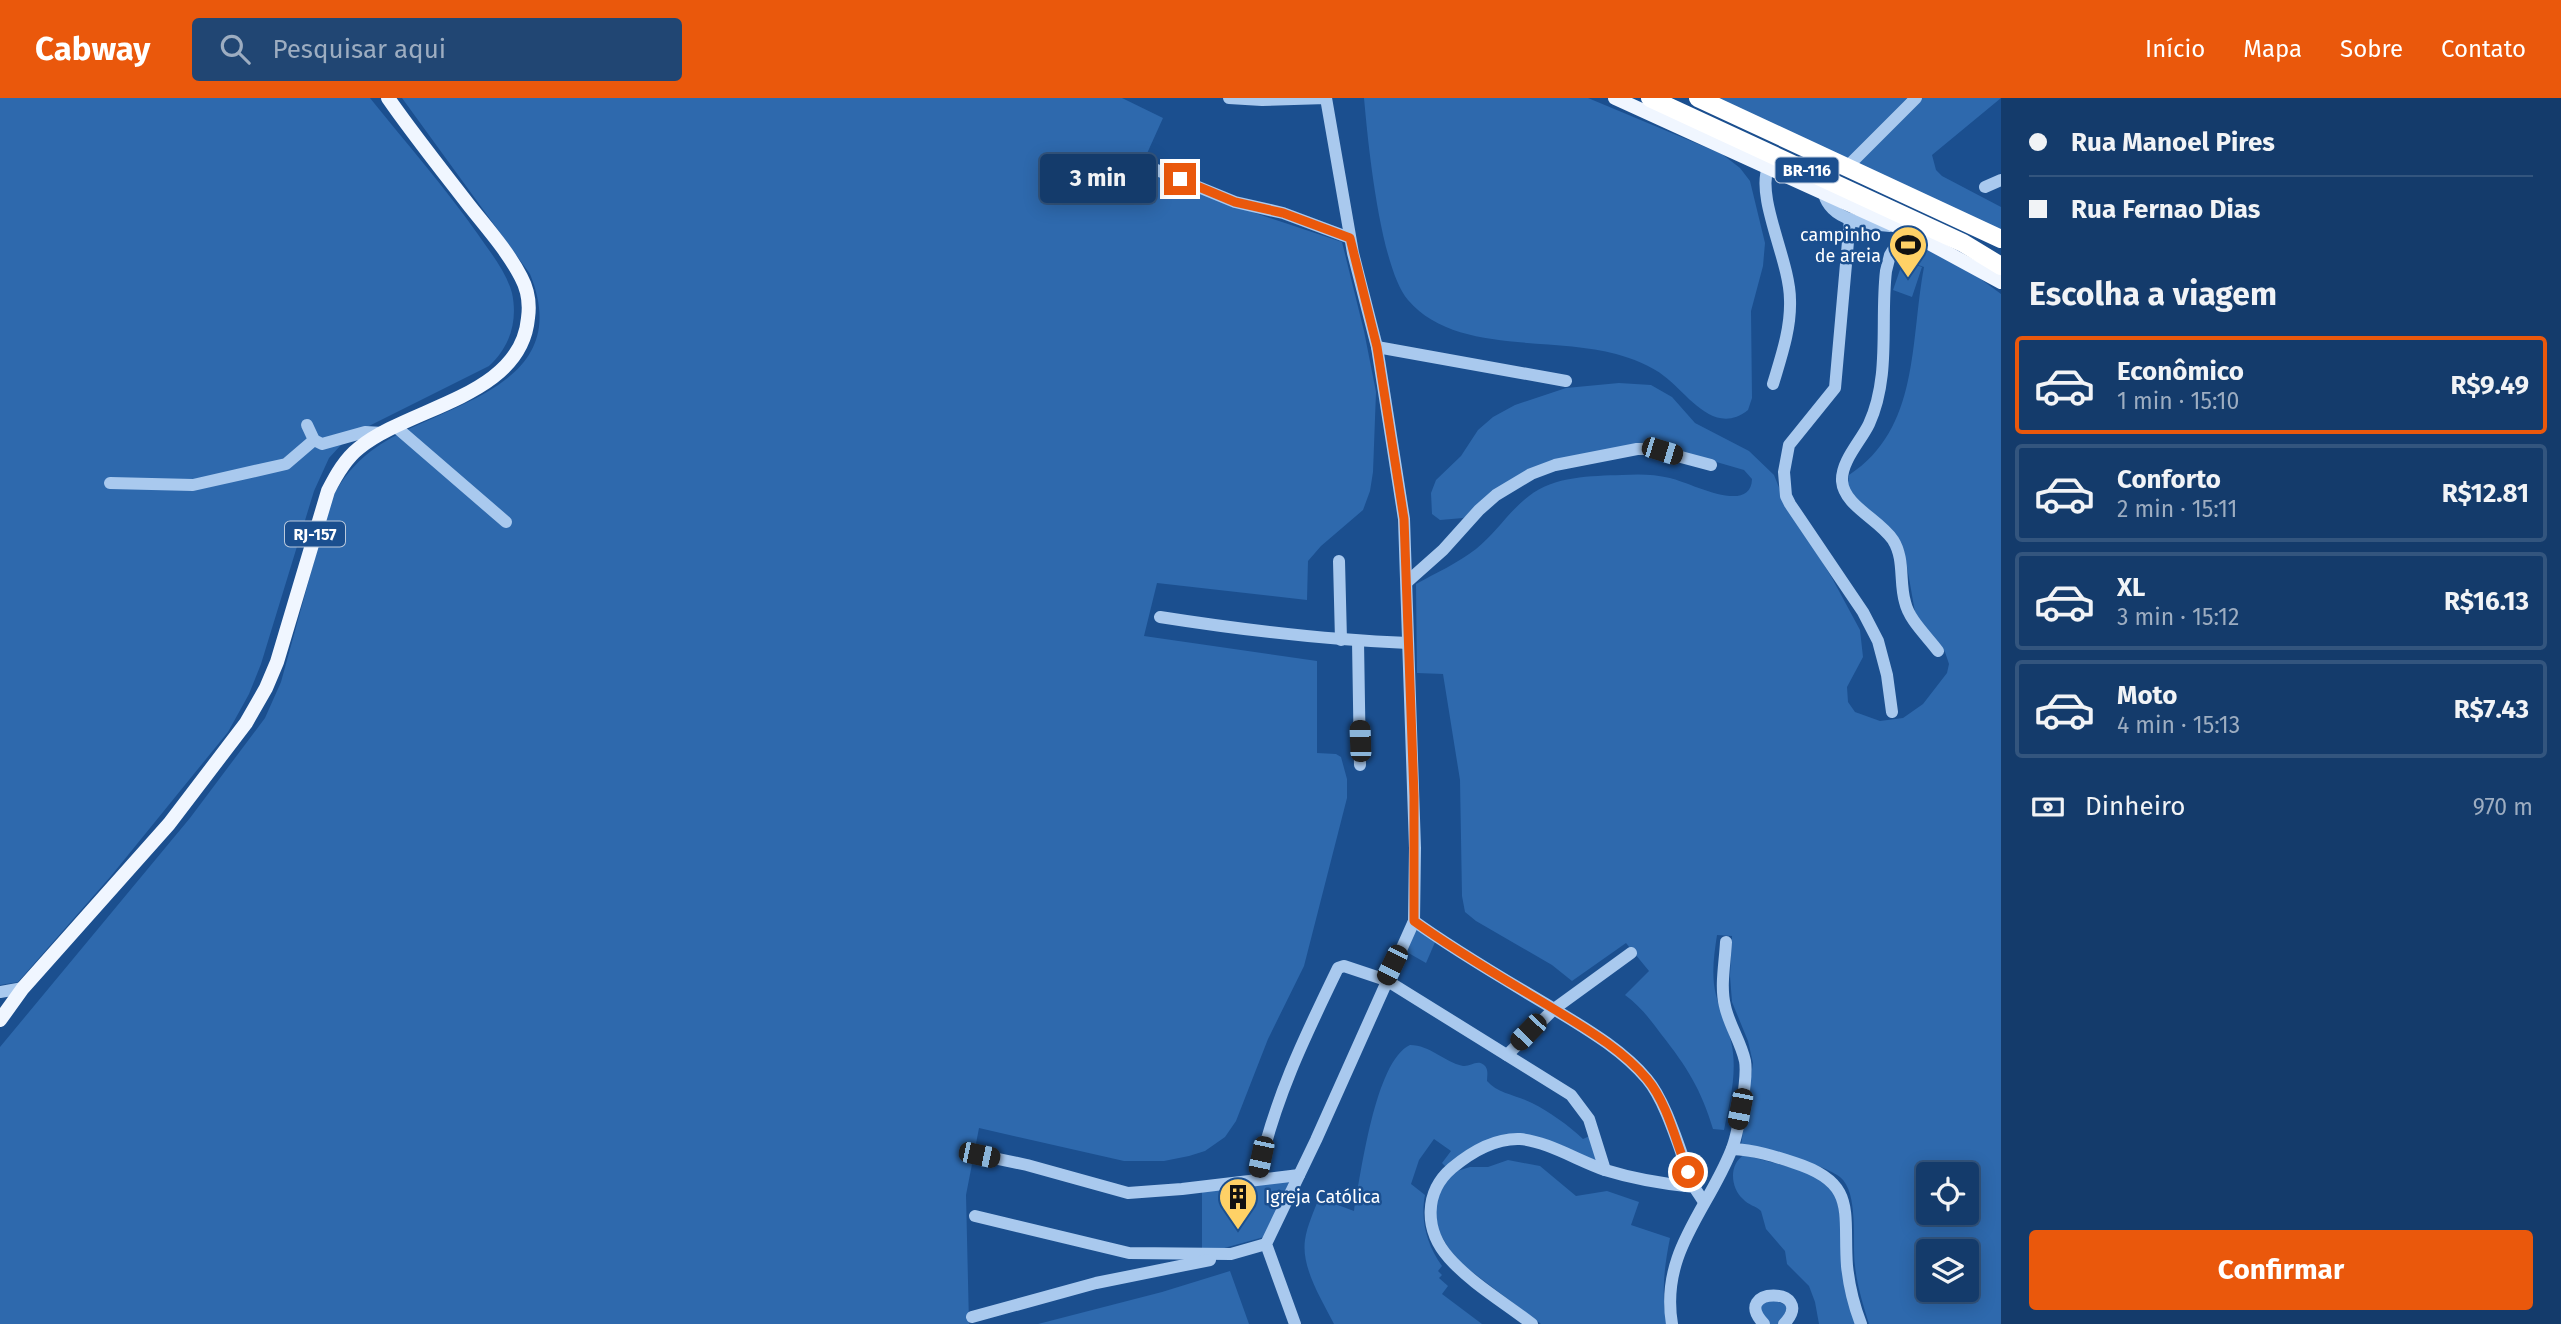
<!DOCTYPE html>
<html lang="pt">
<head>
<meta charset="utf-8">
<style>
	body { margin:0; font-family:"Fira Sans",sans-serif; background:#214673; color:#f1f3f6; height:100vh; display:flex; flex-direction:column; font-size:26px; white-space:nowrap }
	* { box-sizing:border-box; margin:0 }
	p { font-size:23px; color:#9dadc1 }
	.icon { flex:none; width:38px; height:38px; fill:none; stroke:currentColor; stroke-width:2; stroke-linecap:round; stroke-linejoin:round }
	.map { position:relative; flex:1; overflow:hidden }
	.panel { display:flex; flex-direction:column; background:#143b6b; width:560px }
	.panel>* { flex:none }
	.hud { display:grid; align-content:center; height:154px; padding:0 28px; background:#143b6b }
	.controls { position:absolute; left:1916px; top:1064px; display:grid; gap:14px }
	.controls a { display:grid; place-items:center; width:63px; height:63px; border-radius:7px; background:#143b6b; box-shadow:0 4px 18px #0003,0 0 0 2px #33557e; font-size:35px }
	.end { position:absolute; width:32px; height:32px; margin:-16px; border:9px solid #ea580c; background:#fff; box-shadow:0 0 0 4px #fff }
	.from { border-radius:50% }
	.bubble { position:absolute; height:49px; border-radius:7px; background:#143b6b; box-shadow:0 4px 18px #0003,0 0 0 2px #33557e; font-size:23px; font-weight:700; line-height:49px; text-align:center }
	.car { position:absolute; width:21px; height:42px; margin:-21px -10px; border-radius:9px; box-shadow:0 0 5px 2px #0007; background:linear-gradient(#222 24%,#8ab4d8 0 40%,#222 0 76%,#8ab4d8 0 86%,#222 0) }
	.hud b { display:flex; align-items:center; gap:24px; height:66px; font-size:26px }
	.hud b+b { border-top:2px solid #33557e }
	.hud i { width:18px; height:18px; background:#f1f3f6 }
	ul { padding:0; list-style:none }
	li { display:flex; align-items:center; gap:21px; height:98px; margin:0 14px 10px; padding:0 14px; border:4px solid #33557e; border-radius:7px }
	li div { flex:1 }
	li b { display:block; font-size:26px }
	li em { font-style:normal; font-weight:700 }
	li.current { border-color:#ea580c }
	li>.icon { width:63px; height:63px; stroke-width:1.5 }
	h2 { padding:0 28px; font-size:32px; line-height:84px }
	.pay { display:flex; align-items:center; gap:18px; height:77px; padding:0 28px; font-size:26px }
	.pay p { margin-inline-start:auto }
	.primary-button { display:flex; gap:14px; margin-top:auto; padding:14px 28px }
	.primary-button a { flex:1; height:80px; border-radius:7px; background:#ea580c; color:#fff; font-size:28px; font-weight:700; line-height:80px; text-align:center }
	header { display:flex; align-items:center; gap:42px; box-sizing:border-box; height:98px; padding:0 35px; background:#ea580c; color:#fff }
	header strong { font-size:33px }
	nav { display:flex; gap:38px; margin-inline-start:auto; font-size:24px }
	.search { width:490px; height:63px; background:#214673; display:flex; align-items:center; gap:18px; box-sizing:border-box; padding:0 24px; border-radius:7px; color:#9dadc1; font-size:26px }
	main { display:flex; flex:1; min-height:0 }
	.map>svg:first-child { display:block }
	.green { fill:#2e69ad; fill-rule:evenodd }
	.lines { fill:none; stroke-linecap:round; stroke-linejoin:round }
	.minor { stroke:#a9c9ee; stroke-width:12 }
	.major { stroke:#f0f6ff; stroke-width:14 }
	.highway { stroke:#fff; stroke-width:18 }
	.route { stroke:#ea580c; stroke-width:9 }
	.labels { text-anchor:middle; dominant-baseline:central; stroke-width:5; stroke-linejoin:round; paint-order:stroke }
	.shield { fill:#1b4f8f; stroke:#bbcadd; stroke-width:2 }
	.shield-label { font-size:16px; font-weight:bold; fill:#fff }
	.poi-label { font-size:18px; fill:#fff; stroke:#1b4f8f; text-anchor:end }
</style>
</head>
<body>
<header>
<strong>Cabway</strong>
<div class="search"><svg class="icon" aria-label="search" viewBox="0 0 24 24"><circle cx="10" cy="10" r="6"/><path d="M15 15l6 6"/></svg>Pesquisar aqui</div>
<nav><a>Início</a><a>Mapa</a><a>Sobre</a><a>Contato</a></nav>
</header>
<main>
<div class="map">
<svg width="2001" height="1226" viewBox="0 0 2001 1226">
	<rect width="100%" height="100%" fill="#1b4f8f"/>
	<g class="green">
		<path d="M 0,0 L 370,0 C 406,45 444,88 477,135 C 490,154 506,173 512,195 C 518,223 510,249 489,268 L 361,332 L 340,348 L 329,360 L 314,393 L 261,566 L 249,596 L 228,634 L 111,778 L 18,884 L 0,887 Z"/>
		<path d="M 402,0 L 1122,0 L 1163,20 L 1140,71 L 1255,115 L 1342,144 L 1364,233 L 1376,294 L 1373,374 L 1370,393 L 1363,412 L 1321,448 L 1308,463 L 1307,502 L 1157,485 L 1144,538 L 1317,563 L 1317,655 L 1336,656 L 1341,659 L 1347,681 L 1347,700 L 1304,868 L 1268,941 L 1236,1023 L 1225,1039 L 1205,1053 L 1189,1058 L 1164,1063 L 1124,1063 L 979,1030 L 966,1097 L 969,1226 L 0,1226 L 0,949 L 190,720 L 265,620 L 281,584 L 330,405 C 342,377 364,355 391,340 C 461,302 573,282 530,176 Z"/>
		<path d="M 1364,0 L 1588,0 L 1722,56 L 1740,70 L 1750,83 L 1765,145 L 1763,168 L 1751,213 L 1752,300 L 1748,312 C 1714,339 1688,296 1664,278 C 1652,268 1631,260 1616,256 C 1552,238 1455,257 1408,202 C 1380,169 1368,45 1364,0 Z"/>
		<path d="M 1715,0 L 2001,0 L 1932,57 L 1936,72 L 1942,78 L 2001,109 L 2001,132 Z"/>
		<path d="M 1908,138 L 1978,179 L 2001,196 L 2001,1226 L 1869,1226 C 1863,1207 1857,1187 1855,1168 C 1852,1144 1859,1094 1840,1079 C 1821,1064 1766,1054 1741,1048 L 1753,965 L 1748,943 L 1732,904 L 1730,878 L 1732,838 L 1717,837 C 1714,857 1711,877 1716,897 C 1721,917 1731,935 1733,955 C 1736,981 1729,1007 1724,1032 L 1713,1031 C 1701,991 1687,969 1661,936 C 1650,921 1640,908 1625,897 L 1649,873 L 1626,845 L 1572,883 L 1552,867 L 1476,823 L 1465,814 L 1462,798 L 1460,682 L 1443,576 L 1417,575 L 1416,486 C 1436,475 1458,465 1476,451 C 1496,435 1509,413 1529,398 C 1554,378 1591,378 1622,377 C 1638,376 1654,376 1670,380 C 1689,384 1751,418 1752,381 L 1744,372 L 1682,354 L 1566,359 L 1463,420 L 1440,422 L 1432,416 L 1431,395 L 1436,382 L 1461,358 L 1478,332 L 1493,319 L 1515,307 L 1566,290 L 1619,285 L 1651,287 L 1672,299 L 1695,325 L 1749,353 L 1774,377 L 1782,397 L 1832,480 L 1860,532 L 1863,559 L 1847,589 L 1848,604 L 1855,614 L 1880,623 L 1903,620 L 1923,606 L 1947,575 L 1949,566 L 1945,554 L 1918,521 L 1915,514 L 1904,452 L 1847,393 L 1849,377 C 1920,331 1910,243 1924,169 L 1896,159 ZM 1928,1076 L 1967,1076 L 1967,1115 L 1928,1115 ZM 1928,1153 L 1967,1153 L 1967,1192 L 1928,1192 Z"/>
		<path d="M 1903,163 L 1922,169 L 1912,199 L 1893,192 Z"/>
		<path d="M 1416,829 L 1436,842 L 1426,865 L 1405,853 Z"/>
		<path d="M 1410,947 C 1430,947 1444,964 1463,968 C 1470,969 1477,961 1484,967 C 1489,971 1487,978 1487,983 C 1498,996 1517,997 1532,1005 C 1550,1014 1568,1027 1583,1041 L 1592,1037 L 1600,1065 L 1529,1038 L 1447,1070 L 1442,1065 L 1451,1053 L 1434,1041 L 1419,1062 L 1411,1086 L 1425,1097 C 1420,1122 1427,1147 1442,1168 L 1438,1173 L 1442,1177 L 1439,1180 L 1448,1188 L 1442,1196 L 1482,1226 L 1334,1226 C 1322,1202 1301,1170 1305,1142 C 1307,1128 1314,1113 1319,1100 L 1354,1113 C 1361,1076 1375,963 1410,947 Z"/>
		<path d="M 1744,1057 L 1816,1076 L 1836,1093 L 1858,1226 L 1819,1226 L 1815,1204 L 1809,1188 L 1787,1166 L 1785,1153 L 1766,1131 L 1761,1113 C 1756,1108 1748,1107 1743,1101 C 1730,1089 1729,1066 1744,1057 Z"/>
		<path d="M 1508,1062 L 1540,1068 L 1576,1098 L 1607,1093 L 1639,1104 L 1631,1127 L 1670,1140 C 1664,1170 1661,1196 1667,1226 L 1541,1226 L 1463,1167 L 1449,1151 L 1437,1130 L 1435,1098 L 1454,1074 L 1470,1069 L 1488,1069 Z"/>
		<path d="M 1291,1080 L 1264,1139 L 1217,1152 L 1202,1153 L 1202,1093 Z"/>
		<path d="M 1230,1173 L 1249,1226 L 1038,1226 L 1162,1194 Z"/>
		<path d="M 1767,1199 L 1788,1208 L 1780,1226 L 1767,1226 L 1759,1211 Z"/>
	</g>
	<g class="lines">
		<g class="minor">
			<path d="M 1229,0 L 1262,2 L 1326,0 L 1353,155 L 1377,249 L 1404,421 L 1415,750 L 1414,823 L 1316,1042 L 1266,1146 L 1295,1226"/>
			<path d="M 1147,68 L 1235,104 L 1283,115 L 1350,140"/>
			<path d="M 1848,68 L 1916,0"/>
			<path d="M 1768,69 C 1756,101 1790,163 1790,202 C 1791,231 1781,259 1773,286"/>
			<path d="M 1985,89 L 2001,82"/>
			<path d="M 1824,96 C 1831,123 1866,126 1890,128"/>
			<path d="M 1850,121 L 1835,290 L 1789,347 L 1784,374 L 1786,398 L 1790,406 L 1863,514 L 1878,543 L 1887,577 L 1892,614"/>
			<path d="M 1905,132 L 1890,157 L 1886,173 C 1880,223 1891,278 1869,326 C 1861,343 1841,363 1842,383 C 1844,408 1879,421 1893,442 C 1905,461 1899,484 1905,504 C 1909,522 1927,538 1938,553"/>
			<path d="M 1377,249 L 1566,283"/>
			<path d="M 307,327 L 314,342 L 322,346 L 365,334 L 383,335"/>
			<path d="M 396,329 L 506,424"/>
			<path d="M 110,385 L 193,387 L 286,366 L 314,342"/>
			<path d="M 1339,463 L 1341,542"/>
			<path d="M 1407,484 L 1443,452 L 1479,412 L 1496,397 L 1531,376 L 1555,367 L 1637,351 L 1651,351 L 1711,367"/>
			<path d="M 1160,519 C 1243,532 1324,542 1408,545"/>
			<path d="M 1358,543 L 1360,667"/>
			<path d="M 1414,823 C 1457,854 1504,881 1549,908 C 1583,929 1621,950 1647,981 C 1668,1006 1681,1058 1694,1089"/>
			<path d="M 0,894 L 23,890"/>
			<path d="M 1507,957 L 1554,911 L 1631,855"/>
			<path d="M 1732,1051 C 1755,1052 1774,1058 1795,1065 C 1858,1085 1843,1115 1847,1168 C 1849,1187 1854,1208 1861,1226"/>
			<path d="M 979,1057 L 1027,1067 L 1128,1095 L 1182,1091 L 1299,1077"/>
			<path d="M 1257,1081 C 1273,1004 1304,940 1338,870 L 1344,868 L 1386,882 L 1571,997 L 1589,1021 L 1605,1072"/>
			<path d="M 975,1118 L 1129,1155 L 1231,1156 L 1266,1146"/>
			<path d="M 972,1219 L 1096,1185 L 1210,1162"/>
			<path d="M 1532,1226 C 1505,1205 1471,1185 1449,1160 C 1424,1132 1424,1094 1452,1070 C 1470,1055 1495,1040 1520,1041 C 1546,1043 1579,1063 1605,1072 C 1634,1081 1664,1086 1694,1089 L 1704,1104"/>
			<path d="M 1672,1226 C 1660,1155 1707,1113 1731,1053 C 1738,1037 1748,979 1745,963 C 1741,944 1729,927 1725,908 C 1720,888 1725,865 1726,844"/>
			<path d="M 1764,1226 C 1728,1188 1819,1188 1784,1226"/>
		</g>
		<g class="major">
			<path d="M 1615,0 L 1905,132 L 2001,184"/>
			<path d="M 0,922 L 23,890 L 169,726 L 246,625 L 266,590 L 277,564 L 328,393 C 336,377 345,361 359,350 C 411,308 521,299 528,220 C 530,206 528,192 521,179 C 507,152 486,129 468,106 C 441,71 413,36 388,0"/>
		</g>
		<g class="highway">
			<path d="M 1650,0 L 1963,145 L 2001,168"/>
			<path d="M 1698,0 L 2001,141"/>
		</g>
	</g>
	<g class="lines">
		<path class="route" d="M 1180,81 L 1235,104 L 1283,115 L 1350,140 L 1377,249 L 1404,421 L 1414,698 L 1414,823 C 1457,854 1504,881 1549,908 C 1583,929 1621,950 1647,981 C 1668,1006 1676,1045 1688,1074"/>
	</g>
	<defs>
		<symbol id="stadium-pin" viewBox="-11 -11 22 30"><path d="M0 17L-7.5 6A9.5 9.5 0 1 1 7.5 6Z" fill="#ffd166" stroke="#1b4f8f"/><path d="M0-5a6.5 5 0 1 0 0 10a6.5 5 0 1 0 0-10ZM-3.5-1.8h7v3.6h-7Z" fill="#111"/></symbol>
		<symbol id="building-pin" viewBox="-11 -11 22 30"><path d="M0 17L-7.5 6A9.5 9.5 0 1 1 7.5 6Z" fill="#ffd166" stroke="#1b4f8f"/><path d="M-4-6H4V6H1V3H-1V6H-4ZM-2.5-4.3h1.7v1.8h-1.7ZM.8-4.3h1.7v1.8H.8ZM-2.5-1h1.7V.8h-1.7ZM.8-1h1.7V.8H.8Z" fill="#111"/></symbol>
	</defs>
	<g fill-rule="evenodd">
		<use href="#stadium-pin" x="1886" y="125" width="44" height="60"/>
		<use href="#building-pin" x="1216" y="1077" width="44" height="60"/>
	</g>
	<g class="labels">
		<g class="shield">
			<rect x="1775.5" y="59.5" width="63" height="25" rx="5"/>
			<rect x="285" y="423.5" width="60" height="25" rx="5"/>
		</g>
		<g class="shield-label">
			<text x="1807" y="72">BR-116</text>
			<text x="315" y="436">RJ-157</text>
		</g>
		<g class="poi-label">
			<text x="1881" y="137">campinho<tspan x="1881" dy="21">de areia</tspan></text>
			<text x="1265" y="1099" text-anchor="start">Igreja Católica</text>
		</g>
	</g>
</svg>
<div class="controls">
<a><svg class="icon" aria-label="locate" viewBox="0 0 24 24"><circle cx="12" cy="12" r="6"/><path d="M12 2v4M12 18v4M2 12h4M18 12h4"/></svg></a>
<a><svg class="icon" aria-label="layers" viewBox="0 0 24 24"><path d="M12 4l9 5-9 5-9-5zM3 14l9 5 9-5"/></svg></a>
</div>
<i class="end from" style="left:1688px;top:1074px"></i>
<i class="end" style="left:1180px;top:81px"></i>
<div class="bubble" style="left:1040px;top:56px;width:116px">3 min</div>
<i class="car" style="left:1662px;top:353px;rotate:107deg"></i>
<i class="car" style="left:1360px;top:643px;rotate:358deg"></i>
<i class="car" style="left:1392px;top:867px;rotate:206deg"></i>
<i class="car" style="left:1528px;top:934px;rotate:224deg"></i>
<i class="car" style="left:1740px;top:1011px;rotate:191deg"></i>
<i class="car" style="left:979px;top:1057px;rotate:102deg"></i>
<i class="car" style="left:1261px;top:1059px;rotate:192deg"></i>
</div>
<section class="panel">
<div class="hud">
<b><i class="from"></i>Rua Manoel Pires</b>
<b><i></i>Rua Fernao Dias</b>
</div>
<h2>Escolha a viagem</h2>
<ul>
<li class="current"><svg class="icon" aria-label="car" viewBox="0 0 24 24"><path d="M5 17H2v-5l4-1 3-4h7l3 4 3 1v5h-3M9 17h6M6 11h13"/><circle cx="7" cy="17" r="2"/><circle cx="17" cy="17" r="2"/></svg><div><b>Econômico</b><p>1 min · 15:10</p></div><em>R$9.49</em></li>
<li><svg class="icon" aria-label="car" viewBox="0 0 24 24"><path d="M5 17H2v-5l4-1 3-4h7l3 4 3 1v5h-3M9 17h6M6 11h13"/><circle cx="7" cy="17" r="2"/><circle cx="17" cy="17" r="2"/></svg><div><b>Conforto</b><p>2 min · 15:11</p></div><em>R$12.81</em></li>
<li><svg class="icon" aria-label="car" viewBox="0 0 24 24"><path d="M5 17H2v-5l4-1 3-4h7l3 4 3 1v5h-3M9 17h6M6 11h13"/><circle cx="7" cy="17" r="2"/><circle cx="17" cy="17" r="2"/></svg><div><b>XL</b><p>3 min · 15:12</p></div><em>R$16.13</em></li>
<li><svg class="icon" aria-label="car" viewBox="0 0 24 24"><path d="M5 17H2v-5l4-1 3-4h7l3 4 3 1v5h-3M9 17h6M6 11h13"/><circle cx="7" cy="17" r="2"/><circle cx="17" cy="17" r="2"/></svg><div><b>Moto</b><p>4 min · 15:13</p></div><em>R$7.43</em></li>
</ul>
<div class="pay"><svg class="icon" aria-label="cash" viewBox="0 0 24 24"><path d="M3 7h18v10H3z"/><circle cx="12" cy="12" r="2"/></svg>Dinheiro<p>970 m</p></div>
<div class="primary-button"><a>Confirmar</a></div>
</section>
</main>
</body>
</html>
